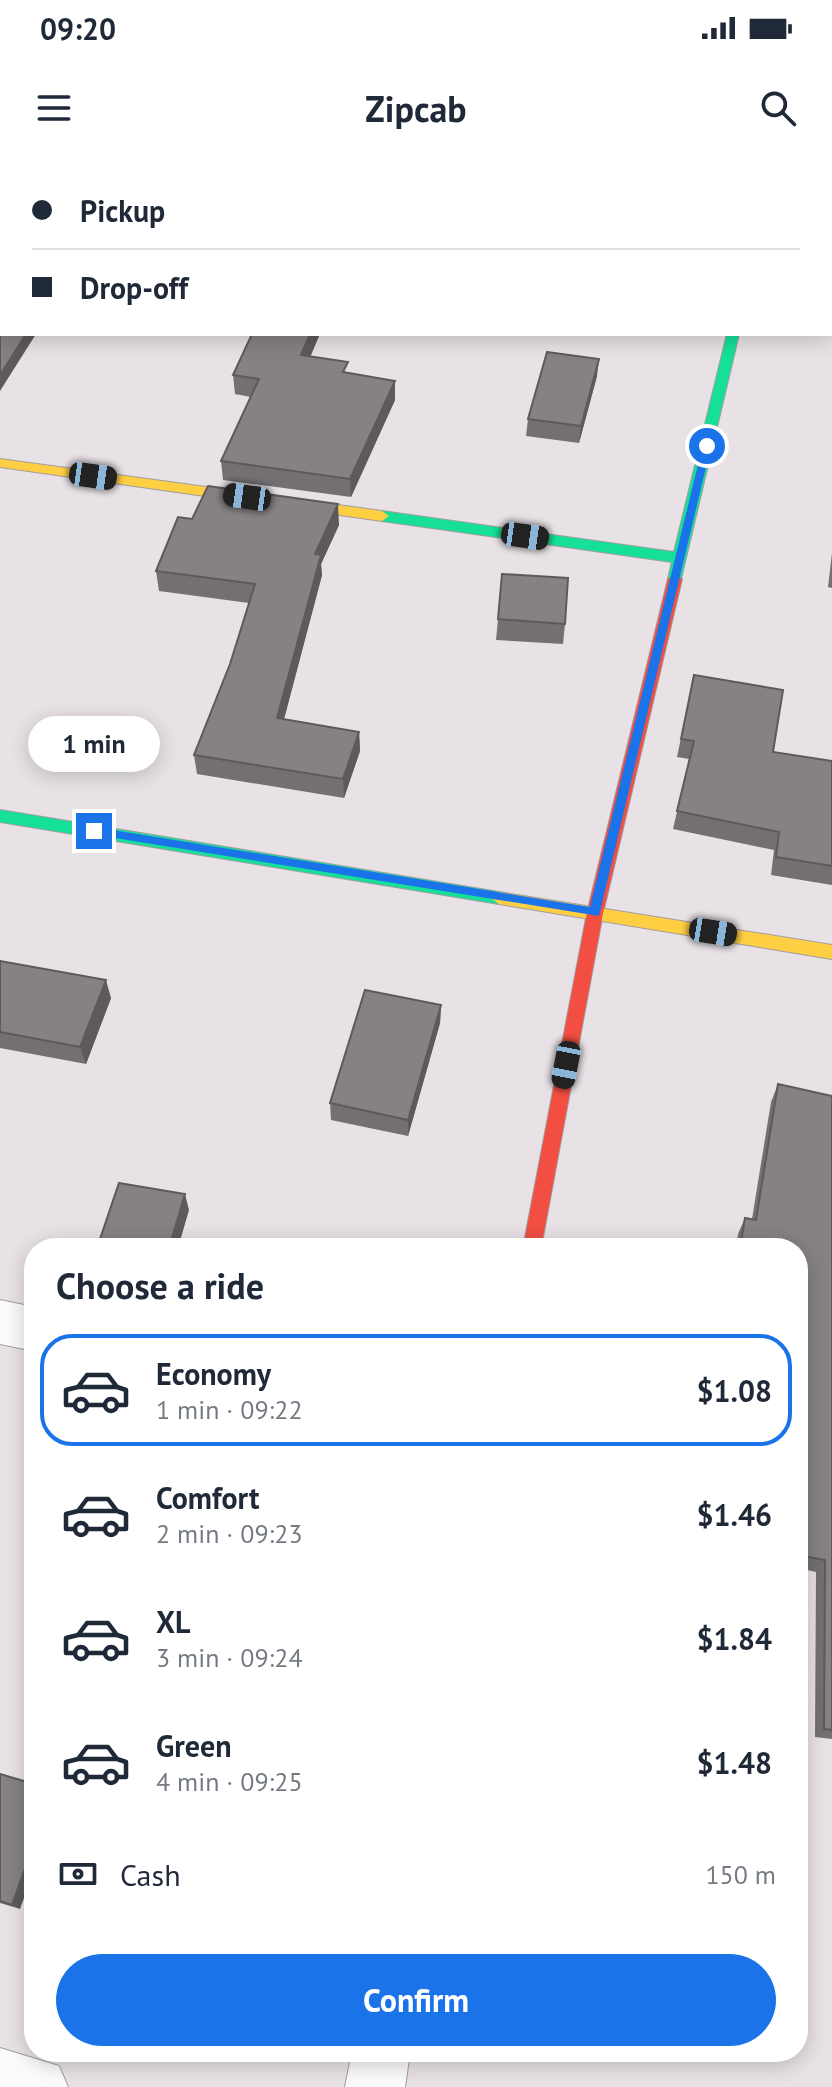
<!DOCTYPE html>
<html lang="en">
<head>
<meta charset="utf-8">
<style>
	body { margin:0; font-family:"PT Sans",sans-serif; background:#f6f6f7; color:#1f2937; height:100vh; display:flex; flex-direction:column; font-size:30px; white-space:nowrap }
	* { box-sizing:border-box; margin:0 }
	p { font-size:26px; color:#747a83 }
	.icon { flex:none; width:44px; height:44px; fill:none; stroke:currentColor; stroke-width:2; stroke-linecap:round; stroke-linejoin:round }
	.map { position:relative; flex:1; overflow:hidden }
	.drawer { position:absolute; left:24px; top:1078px; width:784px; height:824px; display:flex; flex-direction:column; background:#fff; border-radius:32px; box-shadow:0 4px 20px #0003 }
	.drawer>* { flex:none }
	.guide { position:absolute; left:0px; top:0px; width:832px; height:176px; box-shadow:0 4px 20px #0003; display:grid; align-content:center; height:176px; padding:0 32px; background:#fff }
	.end { position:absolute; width:36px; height:36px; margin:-18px; border:10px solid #1a73e8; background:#fff; box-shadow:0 0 0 4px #fff }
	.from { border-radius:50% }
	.bubble { position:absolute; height:56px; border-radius:28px; background:#fff; box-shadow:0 4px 20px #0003; font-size:26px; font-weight:700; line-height:56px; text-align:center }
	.car { position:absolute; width:24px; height:48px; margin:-24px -12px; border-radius:10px; box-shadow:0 0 6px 2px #0007; background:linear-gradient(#222 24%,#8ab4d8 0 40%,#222 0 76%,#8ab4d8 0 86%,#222 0) }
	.guide b { display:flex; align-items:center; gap:28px; height:76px; font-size:30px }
	.guide b+b { border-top:2px solid #e0e1e3 }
	.guide i { width:20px; height:20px; background:#1f2937 }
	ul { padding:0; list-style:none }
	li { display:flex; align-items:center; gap:24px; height:112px; margin:0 16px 12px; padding:0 16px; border:4px solid transparent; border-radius:32px }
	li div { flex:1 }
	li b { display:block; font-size:30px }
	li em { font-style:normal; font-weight:700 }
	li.active { border-color:#1a73e8 }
	li>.icon { width:72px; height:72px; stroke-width:1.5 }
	h2 { padding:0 32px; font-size:36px; line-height:96px }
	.pay { display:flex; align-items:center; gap:20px; height:88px; padding:0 32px; font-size:30px }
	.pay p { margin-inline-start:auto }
	.action { display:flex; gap:16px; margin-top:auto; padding:16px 32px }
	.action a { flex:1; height:92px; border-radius:48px; background:#1a73e8; color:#fff; font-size:32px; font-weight:700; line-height:92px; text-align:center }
	.status { display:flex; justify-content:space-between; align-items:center; height:56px; padding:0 40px; background:#fff; direction:ltr }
	.status svg { height:22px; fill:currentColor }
	header { display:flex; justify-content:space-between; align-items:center; height:104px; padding:0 32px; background:#fff; font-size:36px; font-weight:700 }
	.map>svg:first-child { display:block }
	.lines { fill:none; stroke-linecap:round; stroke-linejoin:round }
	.street-casing { stroke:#a29da0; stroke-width:2 }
	.fast-casing { stroke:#a29da0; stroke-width:2 }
	.slow-casing { stroke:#a29da0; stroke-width:2 }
	.jam-casing { stroke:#a29da0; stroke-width:2 }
	.street { fill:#fcfbfb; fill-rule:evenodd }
	.fast { fill:#16e098; fill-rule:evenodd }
	.slow { fill:#ffcf43; fill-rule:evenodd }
	.jam { fill:#f24e42; fill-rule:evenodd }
	.wall { fill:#736f72 }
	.shaded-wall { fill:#5e5a5c }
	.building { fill:#868184; stroke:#5e5a5c; stroke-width:2 }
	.route { fill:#1a73e8 }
</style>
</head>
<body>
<div class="status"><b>09:20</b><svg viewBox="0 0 49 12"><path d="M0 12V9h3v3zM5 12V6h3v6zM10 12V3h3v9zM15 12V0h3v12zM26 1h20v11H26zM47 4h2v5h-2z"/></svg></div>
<header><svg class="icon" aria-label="menu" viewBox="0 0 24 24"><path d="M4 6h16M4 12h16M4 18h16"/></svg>Zipcab<svg class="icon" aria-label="search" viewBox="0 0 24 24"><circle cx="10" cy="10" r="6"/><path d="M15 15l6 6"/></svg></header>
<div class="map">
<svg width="832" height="1927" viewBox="0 0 832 1927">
	<rect width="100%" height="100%" fill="#e8e2e6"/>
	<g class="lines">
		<defs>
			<g id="street">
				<path d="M 5,0 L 49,0 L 50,2 L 6,2 Z"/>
				<rect x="745" y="0" width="28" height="2"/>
				<rect x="0" y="29" width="2" height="18"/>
				<rect x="830" y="90" width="2" height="18"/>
				<rect x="830" y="135" width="2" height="18"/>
				<path d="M 0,1140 L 34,1147 L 34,1191 L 0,1184 Z"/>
				<path d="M 0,1888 L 59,1906 L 68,1927 L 0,1927 Z"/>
				<path d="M 352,1892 L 410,1892 L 405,1927 L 345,1927 Z"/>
			</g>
			<g id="fast">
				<path d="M 727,174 L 739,174 L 680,423 L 670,423 L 668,419 L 672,402 L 382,361 L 375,356 L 382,351 L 674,392 Z"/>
				<path d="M 0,650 L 499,732 L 507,738 L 499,744 L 0,662 Z"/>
			</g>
			<g id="slow">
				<path d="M 0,299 L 382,351 L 389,356 L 382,361 L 0,307 Z"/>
				<path d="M 499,732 L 832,785 L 832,799 L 499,744 L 491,738 Z"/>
			</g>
			<path id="jam" d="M 675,414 L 682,419 L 603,753 L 541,1088 L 523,1088 L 587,753 L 668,419 Z"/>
		</defs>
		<use href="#street" class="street-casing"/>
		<use href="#fast" class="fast-casing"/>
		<use href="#slow" class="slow-casing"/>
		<use href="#jam" class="jam-casing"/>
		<use href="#street" class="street"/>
		<use href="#fast" class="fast"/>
		<use href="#slow" class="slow"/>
		<use href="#jam" class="jam"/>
	</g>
	<g class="wall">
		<path d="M 310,196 L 348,213 L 395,240 L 351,337 L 223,320 L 221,301 L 251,237 L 235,234 L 233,215 Z"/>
		<path d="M 597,216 L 579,283 L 526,276 L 528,259 Z"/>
		<path d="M 192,359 L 339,365 L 321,404 L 322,415 L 284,559 L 359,572 L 360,591 L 344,638 L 197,614 L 194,595 L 230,504 L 249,443 L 159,431 L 156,411 Z"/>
		<path d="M 832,393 L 832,428 L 828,427 Z"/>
		<path d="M 498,459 L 565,464 L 563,484 L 496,480 Z"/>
		<path d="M 694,515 L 773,592 L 832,601 L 832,725 L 771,715 L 774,690 L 673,669 L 689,599 L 677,597 Z"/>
		<path d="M 0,801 L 111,838 L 86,904 L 0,888 Z"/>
		<path d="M 441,845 L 440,863 L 408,976 L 331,960 L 330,943 Z"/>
		<path d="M 778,924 L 832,936 L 832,1579 L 815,1577 L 816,1412 L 798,1408 L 798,1088 L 736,1088 L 738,1074 L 745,1058 L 752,1059 L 771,942 Z"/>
		<path d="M 0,1614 L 20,1749 L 0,1743 Z"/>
	</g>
	<g class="shaded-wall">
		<path d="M 26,174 L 36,174 L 0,231 L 0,215 Z"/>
		<path d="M 310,174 L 320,174 L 303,214 L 301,195 Z"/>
		<path d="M 599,199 L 597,216 L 579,283 L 581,266 Z"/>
		<path d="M 395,221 L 395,240 L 351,337 L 350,319 Z"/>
		<path d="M 338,344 L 339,365 L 321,404 L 322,415 L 279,578 L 277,558 L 315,394 Z"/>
		<path d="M 359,572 L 360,591 L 344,638 L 343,619 Z"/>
		<path d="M 106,820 L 111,838 L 86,904 L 80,887 Z"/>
		<path d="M 441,845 L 440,863 L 408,976 L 408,960 Z"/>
		<path d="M 185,1034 L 189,1050 L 178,1088 L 169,1088 Z"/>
		<path d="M 34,1683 L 34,1711 L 20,1749 L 12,1745 Z"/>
	</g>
	<g class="building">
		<path d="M 2,126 L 2,174 L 26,174 L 0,215 L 0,129 Z"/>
		<path d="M 252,174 L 310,174 L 301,195 L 348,202 L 343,212 L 395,221 L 350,319 L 221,301 L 259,219 L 233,215 Z"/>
		<path d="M 547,192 L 599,199 L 581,266 L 528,259 Z"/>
		<path d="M 208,326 L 338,344 L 315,394 L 321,395 L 277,558 L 359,572 L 343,619 L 194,595 L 230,504 L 255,424 L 156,411 L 178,357 L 192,359 Z"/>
		<path d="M 502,414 L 568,418 L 565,464 L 498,459 Z"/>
		<path d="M 694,515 L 783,530 L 773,592 L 832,601 L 832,706 L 776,697 L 779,672 L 677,651 L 694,581 L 681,579 Z"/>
		<path d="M 0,801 L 106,820 L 80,887 L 0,872 Z"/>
		<path d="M 365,830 L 441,845 L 408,960 L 330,943 Z"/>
		<path d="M 778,924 L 832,936 L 832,1570 L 824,1569 L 825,1400 L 803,1396 L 804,1390 L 798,1389 L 798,1088 L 740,1088 L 745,1058 L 756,1060 Z"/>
		<path d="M 119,1023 L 185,1034 L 169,1088 L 97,1088 Z"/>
		<path d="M 0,1614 L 34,1624 L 34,1683 L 12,1745 L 0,1741 Z"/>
	</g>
	<path class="route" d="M 703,284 L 711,286 L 599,756 L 90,674 L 90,668 L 94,667 L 590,747 Z"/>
</svg>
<i class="end from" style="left:707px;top:286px"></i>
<i class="end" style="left:94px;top:671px"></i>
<div class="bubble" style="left:28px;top:556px;width:132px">1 min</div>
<i class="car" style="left:93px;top:316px;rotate:98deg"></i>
<i class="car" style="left:247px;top:337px;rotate:278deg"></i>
<i class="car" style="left:525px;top:376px;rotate:98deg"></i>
<i class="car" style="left:713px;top:772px;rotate:99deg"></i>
<i class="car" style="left:566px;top:905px;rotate:191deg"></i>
<div class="guide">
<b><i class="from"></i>Pickup</b>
<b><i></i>Drop-off</b>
</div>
<section class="drawer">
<h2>Choose a ride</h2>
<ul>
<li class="active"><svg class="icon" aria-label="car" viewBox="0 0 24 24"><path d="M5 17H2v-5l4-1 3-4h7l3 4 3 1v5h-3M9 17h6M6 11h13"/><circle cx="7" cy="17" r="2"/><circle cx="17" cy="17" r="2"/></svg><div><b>Economy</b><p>1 min · 09:22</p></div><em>$1.08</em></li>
<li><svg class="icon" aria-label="car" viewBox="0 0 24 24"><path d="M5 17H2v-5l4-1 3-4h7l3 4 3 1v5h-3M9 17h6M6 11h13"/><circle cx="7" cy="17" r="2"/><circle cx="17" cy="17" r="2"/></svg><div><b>Comfort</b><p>2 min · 09:23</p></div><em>$1.46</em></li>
<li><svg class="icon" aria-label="car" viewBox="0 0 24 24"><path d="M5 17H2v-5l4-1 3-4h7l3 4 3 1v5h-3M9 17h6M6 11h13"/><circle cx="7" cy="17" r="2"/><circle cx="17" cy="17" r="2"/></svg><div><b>XL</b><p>3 min · 09:24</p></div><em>$1.84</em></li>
<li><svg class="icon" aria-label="car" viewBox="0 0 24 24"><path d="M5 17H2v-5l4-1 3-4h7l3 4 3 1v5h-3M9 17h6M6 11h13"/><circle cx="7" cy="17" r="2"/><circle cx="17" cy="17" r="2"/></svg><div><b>Green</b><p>4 min · 09:25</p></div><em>$1.48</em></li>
</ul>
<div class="pay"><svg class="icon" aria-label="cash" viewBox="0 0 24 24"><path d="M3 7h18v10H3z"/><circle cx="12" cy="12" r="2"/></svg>Cash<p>150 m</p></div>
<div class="action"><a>Confirm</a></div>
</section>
</div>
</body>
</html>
